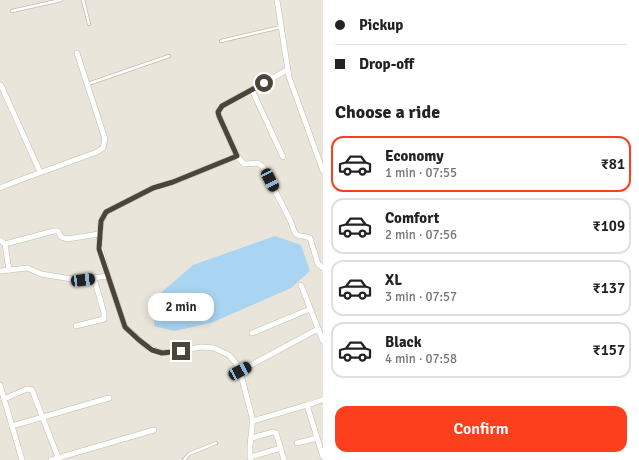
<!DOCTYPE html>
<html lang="en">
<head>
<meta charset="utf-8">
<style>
	body { margin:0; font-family:Signika,sans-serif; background:#f2f2f2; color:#222; height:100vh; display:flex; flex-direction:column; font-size:15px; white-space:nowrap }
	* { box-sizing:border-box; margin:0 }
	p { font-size:13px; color:#767676 }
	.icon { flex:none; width:22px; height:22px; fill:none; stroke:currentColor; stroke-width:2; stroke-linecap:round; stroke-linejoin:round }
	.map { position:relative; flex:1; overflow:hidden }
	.details { display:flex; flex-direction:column; background:#fff; width:316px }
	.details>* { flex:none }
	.guide { display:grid; align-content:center; height:88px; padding:0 12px; background:#fff }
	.end { position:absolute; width:18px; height:18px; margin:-9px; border:5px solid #4b4439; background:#fff; box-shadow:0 0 0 2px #fff }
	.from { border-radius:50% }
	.bubble { position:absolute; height:28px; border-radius:12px; background:#fff; box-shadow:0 2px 10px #0003; font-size:13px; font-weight:600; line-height:28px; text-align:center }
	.car { position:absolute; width:12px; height:24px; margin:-12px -6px; border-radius:5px; box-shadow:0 0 3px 1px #0007; background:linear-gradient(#222 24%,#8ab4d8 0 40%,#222 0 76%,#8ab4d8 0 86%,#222 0) }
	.guide b { display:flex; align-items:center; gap:14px; height:38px; font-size:15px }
	.guide b+b { border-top:1px solid #e0e0e0 }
	.guide i { width:10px; height:10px; background:#222 }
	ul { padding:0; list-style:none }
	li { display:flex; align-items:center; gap:12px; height:56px; margin:0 8px 6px; padding:0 4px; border:2px solid #e0e0e0; border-radius:12px }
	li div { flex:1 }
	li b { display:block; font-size:15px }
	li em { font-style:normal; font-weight:600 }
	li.current { border-color:#fc3f1d }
	li>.icon { width:36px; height:36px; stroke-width:1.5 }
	h2 { padding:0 12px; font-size:18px; line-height:48px }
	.button { display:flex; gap:8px; margin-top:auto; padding:8px 12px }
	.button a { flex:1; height:46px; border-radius:12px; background:#fc3f1d; color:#fff; font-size:16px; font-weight:600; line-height:46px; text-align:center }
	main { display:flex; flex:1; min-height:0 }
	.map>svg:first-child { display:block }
	.residential { fill:#eae5da }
	.water { fill:#a9d4f2 }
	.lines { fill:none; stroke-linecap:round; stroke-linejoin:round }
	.lane-casing { stroke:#c2bbae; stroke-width:4 }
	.street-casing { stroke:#c2bbae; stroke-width:6 }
	.lane { stroke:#fff; stroke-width:2.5 }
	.street { stroke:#fff; stroke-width:5 }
	.route { stroke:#4b4439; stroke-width:5 }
</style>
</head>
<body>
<main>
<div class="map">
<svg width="323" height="460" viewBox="0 0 323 460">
	<rect width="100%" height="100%" fill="#f6f3ec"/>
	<rect class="residential" x="0" y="0" width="323" height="460"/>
	<path class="water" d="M 275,236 L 301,245 L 310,271 L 291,288 L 211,323 L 174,331 L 154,326 L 156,297 L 193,265 Z"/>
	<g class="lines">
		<defs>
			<g id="lane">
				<path d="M 83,0 L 89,24"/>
				<path d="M 12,11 L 61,0"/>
				<path d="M 221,41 L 281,27"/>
				<path d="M 88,84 L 169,56"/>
				<path d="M 184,460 L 189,454 L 216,443"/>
			</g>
			<g id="street">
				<path d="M 277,0 L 289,77 L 323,171"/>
				<path d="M 1,85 L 40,172"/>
				<path d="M 252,90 L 283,157"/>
				<path d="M 237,156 L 219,116 L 218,112 L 222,106 L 287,70"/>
				<path d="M 0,188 L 20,180 L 97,152 L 103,148 L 105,139 L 77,53"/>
				<path d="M 0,240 L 5,244 L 9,270"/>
				<path d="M 5,244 L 54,231 L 58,231 L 61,237 L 67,239 L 99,234"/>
				<path d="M 0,271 L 28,268 L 41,274 L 78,280 L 108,276 L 125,327 L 146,346 L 162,353 L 202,347 L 214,348 L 229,355 L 235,362 L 240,371 L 252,417 C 254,431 247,446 251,460"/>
				<path d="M 108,276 L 99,243 L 101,221 L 106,212 L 153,188 L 173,182 L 237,156 L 244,164 L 258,163 L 263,167 L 291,222 C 297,241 296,233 310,238 L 318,264 L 323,268"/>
				<path d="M 301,285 L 323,341"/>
				<path d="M 76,326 L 104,319 L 104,313 L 94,278"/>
				<path d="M 252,333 L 310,309"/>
				<path d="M 240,371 L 318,329"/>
				<path d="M 0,385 L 22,460"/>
				<path d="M 4,399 L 27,389 L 32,390 L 59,460"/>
				<path d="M 323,400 L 307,405 L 323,457"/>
				<path d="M 253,421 L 307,405"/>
				<path d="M 12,426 L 109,398"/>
				<path d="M 252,438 L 273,432 L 276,433 L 284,460"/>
				<path d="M 297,443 L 317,438"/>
				<path d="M 250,457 L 281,448"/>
				<path d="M 51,460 L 154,430"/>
			</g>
		</defs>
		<use href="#lane" class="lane-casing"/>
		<use href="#street" class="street-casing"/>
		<use href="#lane" class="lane"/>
		<use href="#street" class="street"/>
	</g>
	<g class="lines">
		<path class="route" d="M 181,351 L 162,353 L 152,350 L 139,340 L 125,327 L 99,249 L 101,221 L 106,212 L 153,188 L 173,182 L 237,156 L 219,116 L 218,112 L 222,106 L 264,83"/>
	</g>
</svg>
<i class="end from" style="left:264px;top:83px"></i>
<i class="end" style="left:181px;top:351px"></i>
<div class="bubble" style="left:148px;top:293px;width:66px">2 min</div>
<i class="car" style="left:270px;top:180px;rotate:153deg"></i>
<i class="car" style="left:83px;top:280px;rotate:83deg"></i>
<i class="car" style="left:240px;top:371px;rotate:62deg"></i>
</div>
<section class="details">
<div class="guide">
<b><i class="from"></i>Pickup</b>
<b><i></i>Drop-off</b>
</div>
<h2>Choose a ride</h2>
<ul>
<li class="current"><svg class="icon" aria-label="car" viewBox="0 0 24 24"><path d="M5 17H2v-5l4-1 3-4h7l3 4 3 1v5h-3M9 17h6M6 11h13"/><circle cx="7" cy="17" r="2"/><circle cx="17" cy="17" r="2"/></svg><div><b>Economy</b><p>1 min · 07:55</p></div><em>₹81</em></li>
<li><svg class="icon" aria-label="car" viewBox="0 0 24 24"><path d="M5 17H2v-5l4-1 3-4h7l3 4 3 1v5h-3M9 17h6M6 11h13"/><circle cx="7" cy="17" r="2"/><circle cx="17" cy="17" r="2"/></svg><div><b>Comfort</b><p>2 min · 07:56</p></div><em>₹109</em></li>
<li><svg class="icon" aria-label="car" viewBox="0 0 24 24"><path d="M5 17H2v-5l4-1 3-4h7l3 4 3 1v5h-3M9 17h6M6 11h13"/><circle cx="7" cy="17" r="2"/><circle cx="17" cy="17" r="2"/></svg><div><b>XL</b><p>3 min · 07:57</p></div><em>₹137</em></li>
<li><svg class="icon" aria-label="car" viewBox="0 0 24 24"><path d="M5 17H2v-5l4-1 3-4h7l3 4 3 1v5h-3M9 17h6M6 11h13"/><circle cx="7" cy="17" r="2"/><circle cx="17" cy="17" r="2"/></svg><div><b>Black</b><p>4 min · 07:58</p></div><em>₹157</em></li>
</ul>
<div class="button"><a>Confirm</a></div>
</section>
</main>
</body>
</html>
